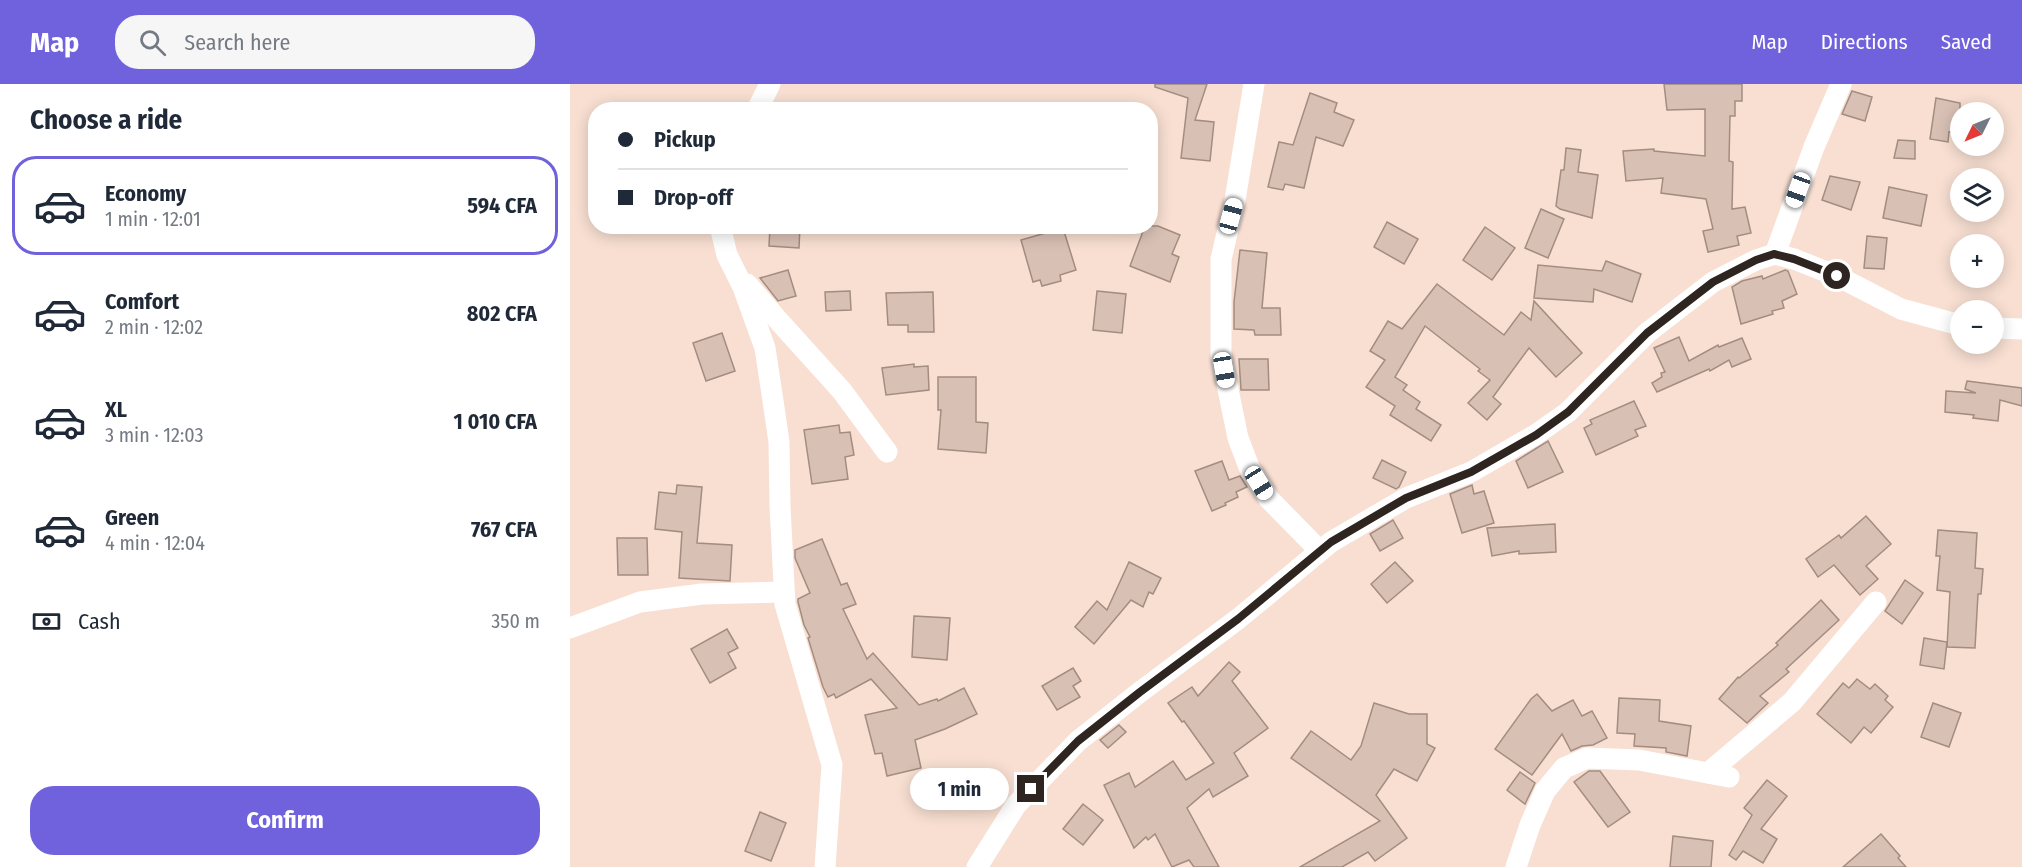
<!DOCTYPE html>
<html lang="en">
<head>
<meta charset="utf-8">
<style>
	body { margin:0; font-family:"Fira Sans Condensed",sans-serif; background:#f6f6f7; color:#1f2937; height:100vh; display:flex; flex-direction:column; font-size:22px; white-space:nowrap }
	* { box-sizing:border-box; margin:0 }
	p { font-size:20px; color:#747a83 }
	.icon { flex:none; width:33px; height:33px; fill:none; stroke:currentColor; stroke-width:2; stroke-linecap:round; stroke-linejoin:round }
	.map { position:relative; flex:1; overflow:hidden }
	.panel { display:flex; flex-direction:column; background:#fff; width:570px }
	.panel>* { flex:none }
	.top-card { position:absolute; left:18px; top:18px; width:570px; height:132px; border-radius:24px; box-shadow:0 3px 15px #0003; display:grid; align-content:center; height:132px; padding:0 30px; background:#fff }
	.needle { width:39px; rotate:227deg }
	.controls { position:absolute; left:1380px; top:18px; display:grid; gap:12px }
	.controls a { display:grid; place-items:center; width:54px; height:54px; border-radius:50%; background:#fff; box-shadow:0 3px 15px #0003; font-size:30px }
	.end { position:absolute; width:27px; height:27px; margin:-14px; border:8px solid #2e2520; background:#fff; box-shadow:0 0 0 3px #fff }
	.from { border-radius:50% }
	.bubble { position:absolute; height:42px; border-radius:21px; background:#fff; box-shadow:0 3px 15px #0003; font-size:20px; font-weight:700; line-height:42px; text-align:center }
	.car { position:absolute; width:18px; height:36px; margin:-18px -9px; border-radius:8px; box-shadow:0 0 4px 2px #0007; background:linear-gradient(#fff 24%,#345 0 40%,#fff 0 76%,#345 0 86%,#fff 0) }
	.top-card b { display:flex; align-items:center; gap:21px; height:57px; font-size:22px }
	.top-card b+b { border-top:2px solid #e0e1e3 }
	.top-card i { width:15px; height:15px; background:#1f2937 }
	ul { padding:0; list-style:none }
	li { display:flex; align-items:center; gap:18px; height:99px; margin:0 12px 9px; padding:0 18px; border:3px solid transparent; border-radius:24px }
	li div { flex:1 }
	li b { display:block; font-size:22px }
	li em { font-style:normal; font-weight:700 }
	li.current { border-color:#7061dc }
	li>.icon { width:54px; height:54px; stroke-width:1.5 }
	h2 { padding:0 30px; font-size:27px; line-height:72px }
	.pay { display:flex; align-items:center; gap:15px; height:66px; padding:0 30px; font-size:22px }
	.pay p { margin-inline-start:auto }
	.primary-button { display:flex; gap:12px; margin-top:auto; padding:12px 30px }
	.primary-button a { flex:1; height:69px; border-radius:24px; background:#7061dc; color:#fff; font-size:24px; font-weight:700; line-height:69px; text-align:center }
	header { display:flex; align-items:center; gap:36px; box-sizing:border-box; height:84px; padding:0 30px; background:#7061dc; color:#fff }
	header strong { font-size:28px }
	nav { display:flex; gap:33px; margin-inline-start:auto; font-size:21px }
	.search { width:420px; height:54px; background:#f6f6f7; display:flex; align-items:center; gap:15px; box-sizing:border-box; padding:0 21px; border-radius:24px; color:#747a83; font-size:22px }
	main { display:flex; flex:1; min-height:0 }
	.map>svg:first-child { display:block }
	.building { fill:#d8c0b4; stroke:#a38c80; stroke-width:1.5 }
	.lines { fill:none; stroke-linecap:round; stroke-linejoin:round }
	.street { stroke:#fff; stroke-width:21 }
	.route { stroke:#2e2520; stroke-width:8 }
</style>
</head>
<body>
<header>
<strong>Map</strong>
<div class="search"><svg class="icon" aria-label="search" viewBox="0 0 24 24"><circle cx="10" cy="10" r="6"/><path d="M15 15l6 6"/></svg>Search here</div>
<nav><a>Map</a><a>Directions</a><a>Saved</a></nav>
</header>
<main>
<section class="panel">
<h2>Choose a ride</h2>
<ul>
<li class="current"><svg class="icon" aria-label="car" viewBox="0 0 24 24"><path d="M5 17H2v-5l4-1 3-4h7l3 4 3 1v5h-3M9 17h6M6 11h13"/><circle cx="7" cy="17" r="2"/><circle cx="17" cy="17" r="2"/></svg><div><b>Economy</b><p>1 min · 12:01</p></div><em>594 CFA</em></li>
<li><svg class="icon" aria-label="car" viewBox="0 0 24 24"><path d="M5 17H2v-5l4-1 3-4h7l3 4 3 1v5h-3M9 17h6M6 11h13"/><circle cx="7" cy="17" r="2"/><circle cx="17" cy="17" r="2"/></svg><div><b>Comfort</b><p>2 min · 12:02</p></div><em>802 CFA</em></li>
<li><svg class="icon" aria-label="car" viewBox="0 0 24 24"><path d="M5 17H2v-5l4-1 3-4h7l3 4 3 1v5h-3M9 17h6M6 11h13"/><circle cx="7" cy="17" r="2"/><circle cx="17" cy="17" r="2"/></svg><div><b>XL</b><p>3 min · 12:03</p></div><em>1 010 CFA</em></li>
<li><svg class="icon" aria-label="car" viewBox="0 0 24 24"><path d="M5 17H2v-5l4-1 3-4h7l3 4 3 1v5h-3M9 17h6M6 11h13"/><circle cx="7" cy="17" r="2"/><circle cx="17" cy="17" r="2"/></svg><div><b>Green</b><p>4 min · 12:04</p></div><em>767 CFA</em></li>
</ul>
<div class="pay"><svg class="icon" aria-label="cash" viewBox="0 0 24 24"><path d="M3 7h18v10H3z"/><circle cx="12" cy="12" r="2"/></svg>Cash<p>350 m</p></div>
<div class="primary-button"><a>Confirm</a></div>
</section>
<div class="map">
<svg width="1452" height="783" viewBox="0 0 1452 783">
	<rect width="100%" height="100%" fill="#f8dfd2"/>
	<g class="building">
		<path d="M 585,0 L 637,0 L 625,36 L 644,38 L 640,77 L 611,74 L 618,14 L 585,3 Z"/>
		<path d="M 1094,0 L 1172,0 L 1172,17 L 1165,17 L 1165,32 L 1160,32 L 1159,77 L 1163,78 L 1162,125 L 1175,123 L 1181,149 L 1167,152 L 1169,161 L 1138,168 L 1133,147 L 1143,145 L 1136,115 L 1091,109 L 1093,94 L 1056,97 L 1053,67 L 1084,65 L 1084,67 L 1135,72 L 1135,25 L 1097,26 Z"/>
		<path d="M 1282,7 L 1302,13 L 1295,37 L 1272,30 Z"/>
		<path d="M 740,9 L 767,19 L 764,28 L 784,36 L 773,62 L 746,53 L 734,104 L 715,100 L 713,106 L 698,103 L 709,58 L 723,61 Z"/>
		<path d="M 1366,14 L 1390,19 L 1390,50 L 1379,48 L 1378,58 L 1360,55 Z"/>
		<path d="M 1328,56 L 1345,57 L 1345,75 L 1324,74 Z"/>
		<path d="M 996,64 L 1011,66 L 1008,88 L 1028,91 L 1022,134 L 990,125 L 986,122 L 991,86 L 994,86 Z"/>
		<path d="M 1260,92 L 1290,98 L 1281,126 L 1252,116 Z"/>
		<path d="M 1319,103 L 1357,111 L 1351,142 L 1313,134 Z"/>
		<path d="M 971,125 L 994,135 L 978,174 L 955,164 Z"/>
		<path d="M 817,138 L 848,155 L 834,180 L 804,163 Z"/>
		<path d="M 205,142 L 230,142 L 229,164 L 199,162 L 200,143 Z"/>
		<path d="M 575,142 L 588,142 L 610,151 L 602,170 L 609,173 L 600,198 L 560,182 Z"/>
		<path d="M 915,143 L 945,164 L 922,196 L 893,176 Z"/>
		<path d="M 493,144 L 506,186 L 490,191 L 491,197 L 472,202 L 470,196 L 463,198 L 451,156 Z"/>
		<path d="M 1297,152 L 1317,154 L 1314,185 L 1294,184 Z"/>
		<path d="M 670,166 L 697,169 L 692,224 L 710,224 L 711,251 L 685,251 L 684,246 L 664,245 L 664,218 Z"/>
		<path d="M 1036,177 L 1071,190 L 1062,218 L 1024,205 L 1023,218 L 964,214 L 968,181 L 1032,187 Z"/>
		<path d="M 218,186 L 226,212 L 208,217 L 190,194 Z"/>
		<path d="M 1215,186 L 1218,187 L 1227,210 L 1212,217 L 1214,224 L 1202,227 L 1203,230 L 1171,240 L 1162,203 L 1172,197 L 1192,192 L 1193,195 Z"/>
		<path d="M 867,200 L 934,251 L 951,228 L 961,236 L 964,217 L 1012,269 L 986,293 L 959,264 L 923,313 L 931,320 L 917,336 L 898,319 L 920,296 L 908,287 L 910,285 L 855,242 L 825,293 L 837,301 L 833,306 L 850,318 L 846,325 L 871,341 L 861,357 L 820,331 L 825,322 L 796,303 L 815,276 L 800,267 L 818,237 L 832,245 Z"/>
		<path d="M 280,207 L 281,226 L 256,227 L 255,208 Z"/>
		<path d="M 527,207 L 556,210 L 552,249 L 523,246 Z"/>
		<path d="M 363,208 L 364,248 L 338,248 L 338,241 L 318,241 L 316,209 Z"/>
		<path d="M 152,249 L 165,287 L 136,297 L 123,259 Z"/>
		<path d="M 1109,253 L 1119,277 L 1148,261 L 1149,263 L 1172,254 L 1181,275 L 1162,283 L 1159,276 L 1140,287 L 1139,285 L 1087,308 L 1082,299 L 1092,293 L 1091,289 L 1095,288 L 1084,264 Z"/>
		<path d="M 669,275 L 698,275 L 699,306 L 671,306 Z"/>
		<path d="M 344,280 L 344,283 L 358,282 L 359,306 L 316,311 L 312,284 Z"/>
		<path d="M 368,293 L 406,293 L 406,338 L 418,339 L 416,369 L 368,365 L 371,326 L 368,326 Z"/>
		<path d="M 1397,297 L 1452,304 L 1452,322 L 1430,316 L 1428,337 L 1403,334 L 1404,331 L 1375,328 L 1376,307 L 1406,309 L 1395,305 Z"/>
		<path d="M 1064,317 L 1076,342 L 1065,346 L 1068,352 L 1026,371 L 1014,344 L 1022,340 L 1020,336 Z"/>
		<path d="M 269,341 L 270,349 L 280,348 L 284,371 L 275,373 L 278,395 L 242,400 L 234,346 Z"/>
		<path d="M 978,357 L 993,388 L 958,404 L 946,377 Z"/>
		<path d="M 812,376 L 836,388 L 829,403 L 826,405 L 803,394 Z"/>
		<path d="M 652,377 L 659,396 L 670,392 L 677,403 L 666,408 L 668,413 L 655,419 L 656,421 L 642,427 L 625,387 Z"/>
		<path d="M 107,401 L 132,403 L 127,459 L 162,461 L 160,497 L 109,494 L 112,448 L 85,445 L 89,408 L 106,410 Z"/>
		<path d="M 902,401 L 904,410 L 914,407 L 924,439 L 892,449 L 880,410 Z"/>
		<path d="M 1296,432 L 1321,460 L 1296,482 L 1308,495 L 1290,511 L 1264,481 L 1248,493 L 1236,475 L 1269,451 L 1271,454 Z"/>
		<path d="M 823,436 L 833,454 L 810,467 L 800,450 Z"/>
		<path d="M 985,440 L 986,468 L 949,470 L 949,467 L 922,472 L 917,444 Z"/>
		<path d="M 1368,446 L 1407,449 L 1405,484 L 1413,485 L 1411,510 L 1408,510 L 1405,564 L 1377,563 L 1380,508 L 1367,506 L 1370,472 L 1366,472 Z"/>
		<path d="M 47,454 L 77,454 L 78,491 L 48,491 Z"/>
		<path d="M 252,455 L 271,501 L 277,499 L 286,520 L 273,525 L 297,575 L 303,569 L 349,621 L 367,615 L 368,617 L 394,604 L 407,630 L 375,645 L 345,656 L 351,684 L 317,692 L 312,669 L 305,670 L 295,631 L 327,624 L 301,595 L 266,614 L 264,610 L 258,613 L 253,603 L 238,554 L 240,553 L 234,541 L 228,518 L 228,515 L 240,509 L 225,474 L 225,466 Z"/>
		<path d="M 559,478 L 591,494 L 583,510 L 579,508 L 573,523 L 561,516 L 524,560 L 505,543 L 527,517 L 537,526 Z"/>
		<path d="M 825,478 L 843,497 L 817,519 L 801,500 Z"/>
		<path d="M 1335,496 L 1353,509 L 1332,540 L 1315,527 Z"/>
		<path d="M 1251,516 L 1269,536 L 1216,585 L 1219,588 L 1190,612 L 1198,619 L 1177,639 L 1149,615 L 1168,593 L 1169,594 L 1208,561 L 1206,559 Z"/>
		<path d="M 344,532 L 380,534 L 377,576 L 342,573 Z"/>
		<path d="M 157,545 L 168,564 L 158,569 L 166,584 L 140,599 L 121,565 Z"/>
		<path d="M 1354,554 L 1377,558 L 1374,585 L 1350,581 Z"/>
		<path d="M 659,578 L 670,588 L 662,597 L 698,644 L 664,669 L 678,692 L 643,713 L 639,705 L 617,724 L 649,783 L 624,783 L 619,776 L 602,783 L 585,750 L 578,756 L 576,753 L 564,764 L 534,701 L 559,689 L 565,703 L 603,677 L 616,696 L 644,679 L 614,637 L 612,638 L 598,619 L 622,603 L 628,612 Z"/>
		<path d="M 503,584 L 511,597 L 503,602 L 510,613 L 487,626 L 472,602 Z"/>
		<path d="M 1287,595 L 1300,605 L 1305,600 L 1318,612 L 1315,616 L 1323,623 L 1301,649 L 1294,643 L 1281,659 L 1247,630 L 1273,599 L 1279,604 Z"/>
		<path d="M 967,610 L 982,627 L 1003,616 L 1012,632 L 1022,627 L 1037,654 L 1023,661 L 1012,662 L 1001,667 L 992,650 L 962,691 L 925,665 L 961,615 Z"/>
		<path d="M 1049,614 L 1090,616 L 1089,637 L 1121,642 L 1117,672 L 1096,668 L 1096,664 L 1064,662 L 1065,650 L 1047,649 Z"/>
		<path d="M 804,619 L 839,630 L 857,630 L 857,660 L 865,664 L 847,697 L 824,685 L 806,711 L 837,754 L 805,777 L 798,768 L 772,783 L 730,783 L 810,737 L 721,674 L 741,647 L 781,676 L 791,662 Z"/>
		<path d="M 1363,619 L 1391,629 L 1379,663 L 1351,653 Z"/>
		<path d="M 549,641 L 556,648 L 538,664 L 530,656 Z"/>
		<path d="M 1019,687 L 1030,687 L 1060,728 L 1038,743 L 1004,698 Z"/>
		<path d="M 950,688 L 965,699 L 955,720 L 937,706 Z"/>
		<path d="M 1197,696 L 1217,712 L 1191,745 L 1207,755 L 1193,779 L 1173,767 L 1166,776 L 1159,771 L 1182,731 L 1174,724 Z"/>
		<path d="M 513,720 L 533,736 L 513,761 L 493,745 Z"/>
		<path d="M 190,728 L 216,739 L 201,777 L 175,767 Z"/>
		<path d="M 1311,750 L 1330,772 L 1328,774 L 1336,783 L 1273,783 Z"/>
		<path d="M 1103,752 L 1143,757 L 1141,783 L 1100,783 Z"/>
	</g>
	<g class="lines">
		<g class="street">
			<path d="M 684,0 L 665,116 L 651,175 L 651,271 L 668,354 L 679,383 L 699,415 L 750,467"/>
			<path d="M 187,26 L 200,0"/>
			<path d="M 150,142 L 157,171 L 173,203 L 195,264 L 202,310 L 209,358 L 210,422 L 215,520 L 262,681 L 255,783"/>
			<path d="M 1205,170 L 1244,63 L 1271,0"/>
			<path d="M 177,200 L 207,235 L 272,307 L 317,368"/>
			<path d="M 1424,244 L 1452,245"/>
			<path d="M 0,544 L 70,518 L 132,510 L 214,508"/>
			<path d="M 1138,689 L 1222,618 L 1306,518"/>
			<path d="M 407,783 L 446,721 L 508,657 L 570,608 L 668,535 L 761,458 L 836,414 L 901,388 L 965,351 L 998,328 L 1077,249 L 1143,198 L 1186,176 L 1205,170 L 1224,175 L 1267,192 L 1331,225 L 1390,241"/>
			<path d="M 946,783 L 960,741 L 975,707 L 994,684 L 1017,674 L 1069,676 L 1159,693"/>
		</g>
	</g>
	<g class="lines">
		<path class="route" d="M 461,705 L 508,657 L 570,608 L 668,535 L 761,458 L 836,414 L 901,388 L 966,351 L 998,328 L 1077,249 L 1143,198 L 1186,176 L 1204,170 L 1224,175 L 1267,192"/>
	</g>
</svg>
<div class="controls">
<a><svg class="needle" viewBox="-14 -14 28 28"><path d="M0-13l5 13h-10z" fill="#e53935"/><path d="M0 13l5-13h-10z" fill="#747a83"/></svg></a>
<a><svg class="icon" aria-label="layers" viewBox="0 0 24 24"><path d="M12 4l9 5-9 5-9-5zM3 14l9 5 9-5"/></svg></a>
<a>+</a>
<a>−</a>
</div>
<i class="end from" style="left:1267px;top:192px"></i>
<i class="end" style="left:461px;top:705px"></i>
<div class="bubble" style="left:340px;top:684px;width:99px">1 min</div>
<i class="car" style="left:1228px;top:106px;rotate:200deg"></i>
<i class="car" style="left:661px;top:132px;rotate:15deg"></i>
<i class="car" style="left:654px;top:286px;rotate:170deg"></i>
<i class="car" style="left:689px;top:399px;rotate:148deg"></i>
<div class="top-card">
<b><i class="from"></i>Pickup</b>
<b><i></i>Drop-off</b>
</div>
</div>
</main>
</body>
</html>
